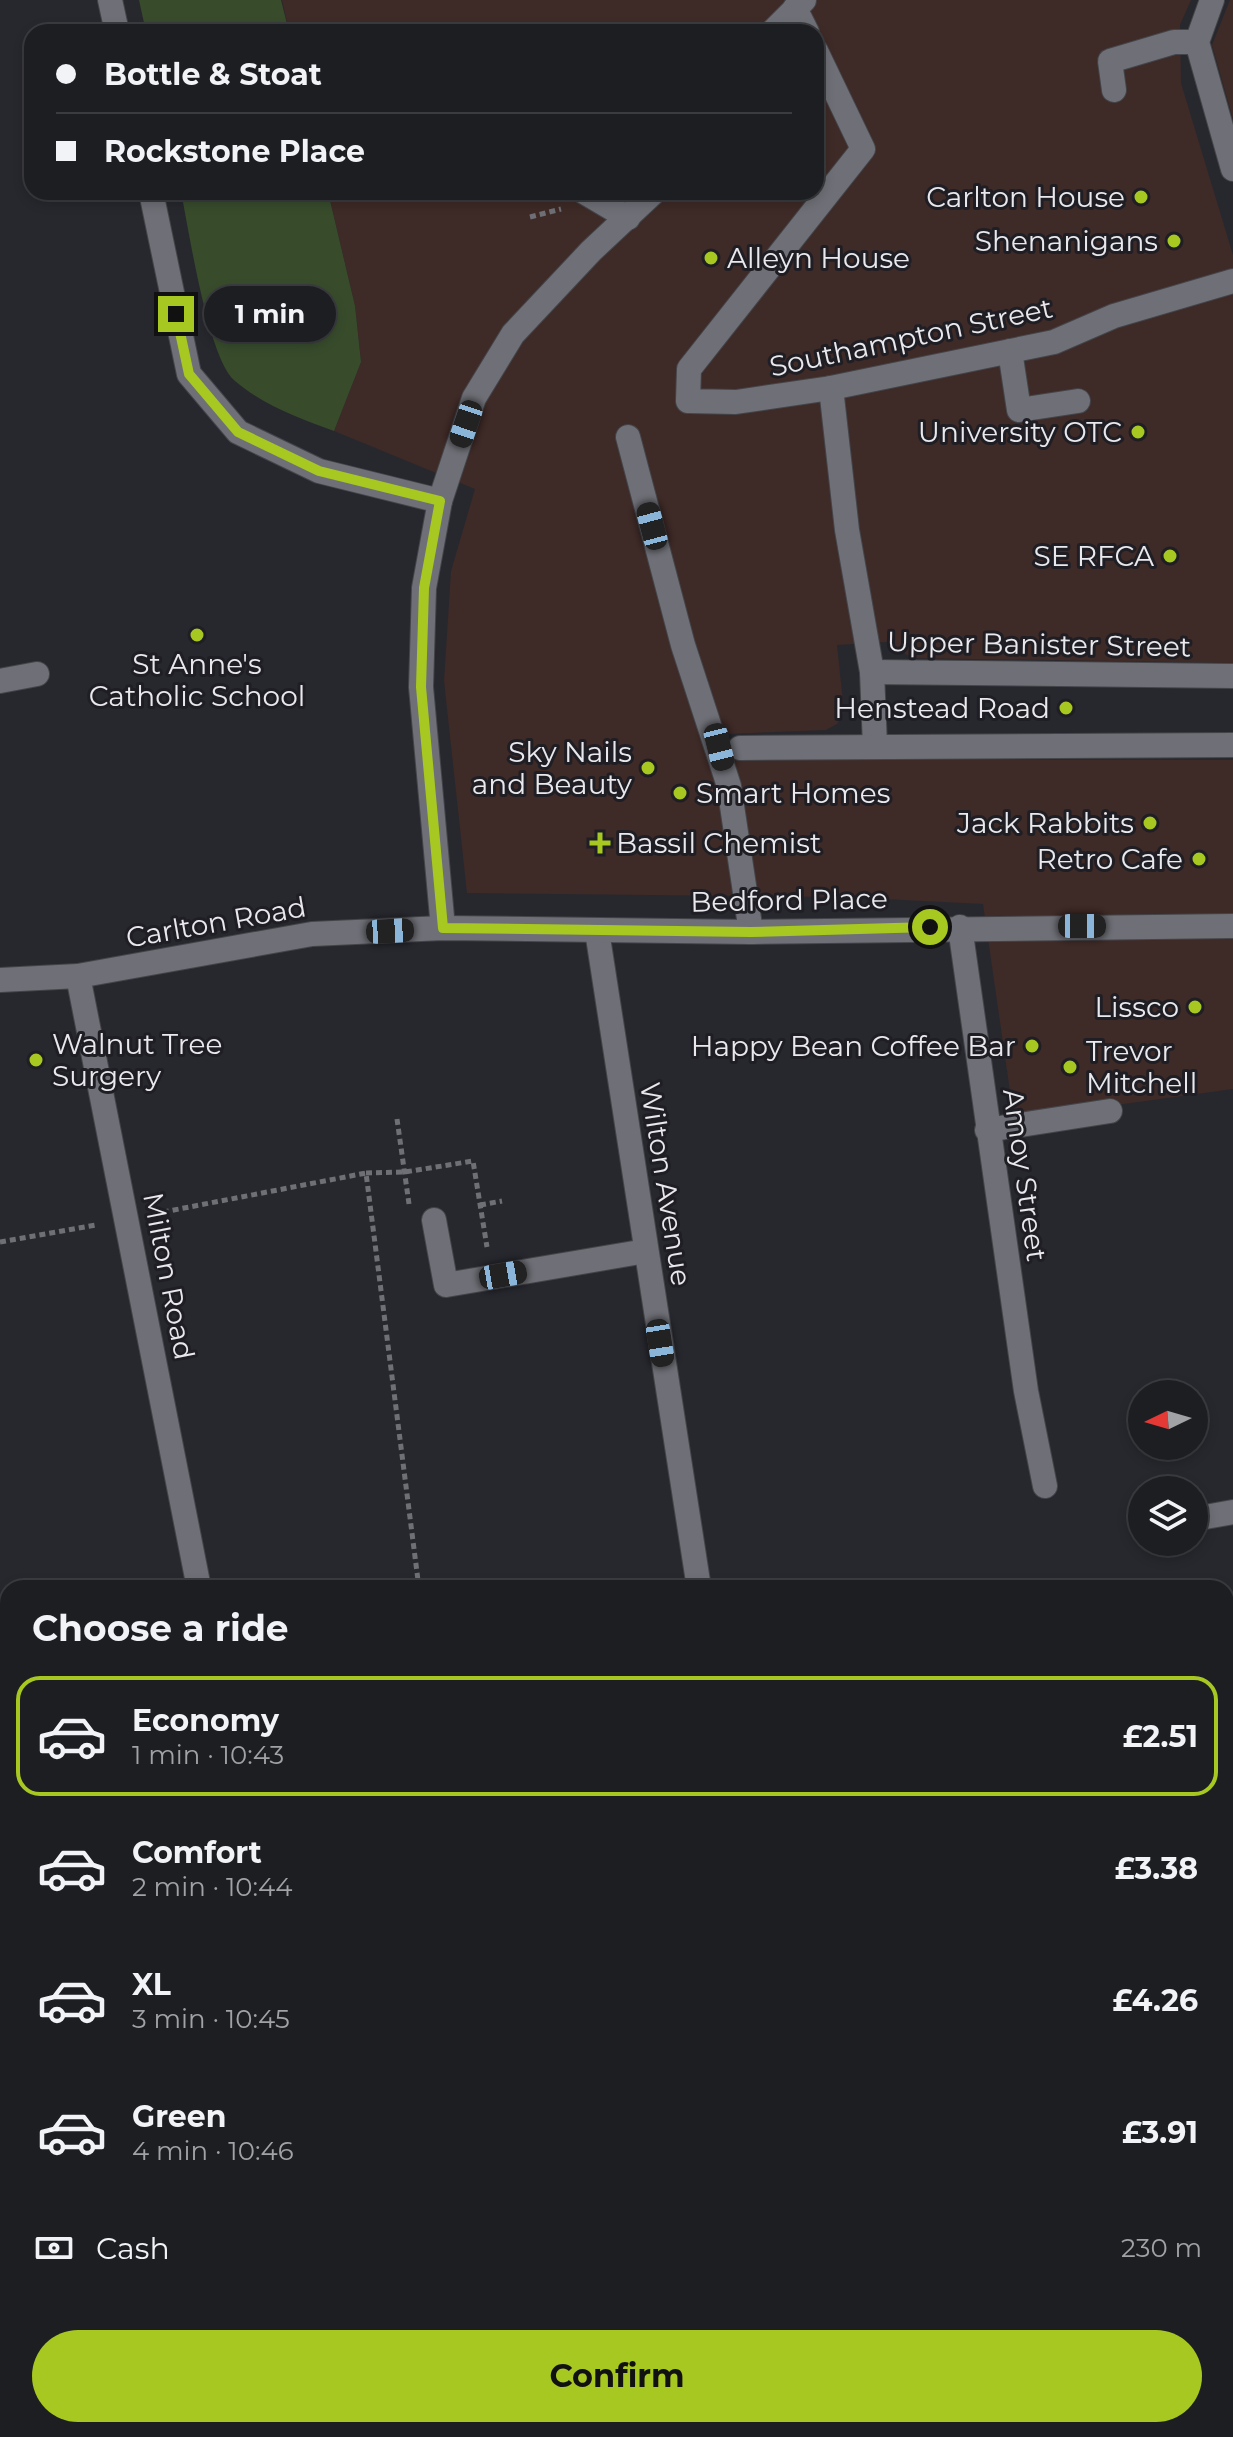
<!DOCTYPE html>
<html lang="en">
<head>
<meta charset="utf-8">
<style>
	body { margin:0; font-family:Montserrat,sans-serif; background:#25272a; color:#f1f3f6; height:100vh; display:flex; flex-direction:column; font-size:30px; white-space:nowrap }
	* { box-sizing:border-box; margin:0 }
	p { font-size:26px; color:#a0a2a5 }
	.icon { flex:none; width:44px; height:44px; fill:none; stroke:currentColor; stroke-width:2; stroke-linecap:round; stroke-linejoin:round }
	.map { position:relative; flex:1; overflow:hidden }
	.sheet { position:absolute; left:0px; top:1580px; width:1234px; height:858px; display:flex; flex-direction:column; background:#1d1e22; border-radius:24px 24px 0 0; box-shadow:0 4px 12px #0003,0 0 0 2px #3b3c40 }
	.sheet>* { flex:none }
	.guide { position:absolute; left:24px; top:24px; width:800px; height:176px; border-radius:24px; box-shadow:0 4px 12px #0003,0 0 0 2px #3b3c40; display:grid; align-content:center; height:176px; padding:0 32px; background:#1d1e22 }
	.needle { width:52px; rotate:265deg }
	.fabs { position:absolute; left:1128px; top:1380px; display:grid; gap:16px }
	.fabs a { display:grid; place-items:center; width:80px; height:80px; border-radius:50%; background:#1d1e22; box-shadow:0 4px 12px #0003,0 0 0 2px #3b3c40; font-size:40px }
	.end { position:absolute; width:36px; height:36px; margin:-18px; border:10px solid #a7c820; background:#111; box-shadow:0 0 0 4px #111 }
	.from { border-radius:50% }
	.bubble { position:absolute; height:56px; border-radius:28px; background:#1d1e22; box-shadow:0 4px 12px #0003,0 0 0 2px #3b3c40; font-size:26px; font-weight:700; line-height:56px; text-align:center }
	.car { position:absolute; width:24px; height:48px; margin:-24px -12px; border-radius:10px; box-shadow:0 0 6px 2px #0007; background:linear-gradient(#222 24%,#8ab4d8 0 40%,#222 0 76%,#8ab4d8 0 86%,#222 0) }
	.guide b { display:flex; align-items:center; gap:28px; height:76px; font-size:30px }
	.guide b+b { border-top:2px solid #3b3c40 }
	.guide i { width:20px; height:20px; background:#f1f3f6 }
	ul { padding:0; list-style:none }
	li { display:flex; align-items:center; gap:24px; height:120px; margin:0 16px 12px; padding:0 16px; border:4px solid transparent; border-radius:24px }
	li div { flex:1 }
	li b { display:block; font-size:30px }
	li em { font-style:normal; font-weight:700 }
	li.current { border-color:#a7c820 }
	li>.icon { width:72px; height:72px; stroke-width:1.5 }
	h2 { padding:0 32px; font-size:36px; line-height:96px }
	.pay { display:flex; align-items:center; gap:20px; height:88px; padding:0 32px; font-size:30px }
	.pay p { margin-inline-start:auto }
	.button { display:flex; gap:16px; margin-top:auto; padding:16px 32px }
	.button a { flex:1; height:92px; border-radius:48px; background:#a7c820; color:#111; font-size:32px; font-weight:700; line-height:92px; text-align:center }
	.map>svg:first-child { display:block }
	.commercial { fill:#3e2a27 }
	.green { fill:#384c2c }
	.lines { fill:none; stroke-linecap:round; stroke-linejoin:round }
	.minor-casing { stroke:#44454a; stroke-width:26 }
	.path { stroke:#6f7075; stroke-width:5; stroke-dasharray:6 4; stroke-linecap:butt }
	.minor { stroke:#6f7077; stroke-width:24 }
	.route { stroke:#a7c820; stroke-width:10 }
	.poi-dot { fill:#a7c820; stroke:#1e1e24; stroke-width:3 }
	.labels { text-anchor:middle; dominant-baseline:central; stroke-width:6; stroke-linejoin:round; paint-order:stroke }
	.poi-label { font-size:28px; fill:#e9e9ed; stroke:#1e1e24; text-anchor:end }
	.street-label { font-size:28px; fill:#e9e9ed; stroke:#1e1e24 }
</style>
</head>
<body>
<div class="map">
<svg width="1233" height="2437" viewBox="0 0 1233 2437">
	<rect width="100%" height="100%" fill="#27282e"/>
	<g class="commercial">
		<path d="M 282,0 L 1191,0 L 1180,25 L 1181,83 L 1233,255 L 1233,663 L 912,658 L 887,642 L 837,645 L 844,712 L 837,724 L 826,730 L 727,734 L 735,759 L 1233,760 L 1233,1089 L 1014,1119 L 983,904 L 842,897 L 467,893 L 444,681 L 451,571 L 475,489 L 334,431 L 361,362 L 355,306 L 328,192 L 816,192 L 816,32 L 289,32 Z"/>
		<path d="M 1230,0 L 1233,0 L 1233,119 L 1212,45 Z"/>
	</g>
	<g class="green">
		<path d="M 139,0 L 281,0 L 289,32 L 146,32 Z"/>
		<path d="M 181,192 L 328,192 L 355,306 L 361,362 L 334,431 C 300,419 263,405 235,381 C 208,359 189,230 181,192 Z"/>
	</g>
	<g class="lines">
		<defs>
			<g id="minor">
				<path d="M 110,0 L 117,32"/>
				<path d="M 1212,0 L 1197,42 L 1233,169"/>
				<path d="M 795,8 L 807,32"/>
				<path d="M 772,32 L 804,0"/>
				<path d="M 816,51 L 863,149 L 689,369 L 688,401 L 736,402 L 831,388 L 1054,342 L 1114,316 L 1233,281"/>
				<path d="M 1114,90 L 1110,61 L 1174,42 L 1197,42"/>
				<path d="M 151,192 L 189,374 L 238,432 L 319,471 L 440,501"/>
				<path d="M 584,192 L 628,218"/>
				<path d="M 1010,351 L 1019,410 L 1078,401"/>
				<path d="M 831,388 L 847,530 L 872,672 L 875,746"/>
				<path d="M 628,437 L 683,645 L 729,786 L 751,932"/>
				<path d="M 872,672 L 1233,676"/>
				<path d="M 0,681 L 37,674"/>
				<path d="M 740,748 L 1233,745"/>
				<path d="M 960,927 L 1026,1391 L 1045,1486"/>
				<path d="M 443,928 L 421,687 L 424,588 L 440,501 L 474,398 L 513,334 L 591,251 L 654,192"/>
				<path d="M 597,931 L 699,1588"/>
				<path d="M 78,976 L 199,1588"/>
				<path d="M 0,980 L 78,976 L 312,934 L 443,928 L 751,932 L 1233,926"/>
				<path d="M 987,1130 L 1110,1111"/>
				<path d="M 434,1220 L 446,1285 L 646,1251"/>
				<path d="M 1194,1519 L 1233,1512"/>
				<path d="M 1226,1964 L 1233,1962"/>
				<path d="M 1226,2289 L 1233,2288"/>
				<path d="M 0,2423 L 8,2421"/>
				<path d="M 376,2430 L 379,2437"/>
				<path d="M 841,2430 L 842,2437"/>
			</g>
		</defs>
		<use href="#minor" class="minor-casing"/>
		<g class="path">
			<path d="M 530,217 L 561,209"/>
			<path d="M 397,1119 L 409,1204"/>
			<path d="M 366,1173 L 405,1172 L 473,1161 L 487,1247"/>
			<path d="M 480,1205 L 502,1201"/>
			<path d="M 153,1214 L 366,1173 L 419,1588"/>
			<path d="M 0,1242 L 96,1225"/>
			<path d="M 0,1626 L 8,1666"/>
			<path d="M 188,2430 L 189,2437"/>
			<path d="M 568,2430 L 570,2437"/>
		</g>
		<use href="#minor" class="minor"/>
	</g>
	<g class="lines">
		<path class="route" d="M 176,314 L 189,374 L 238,432 L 319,471 L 440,501 L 424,588 L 421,687 L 443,928 L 751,932 L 930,927"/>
	</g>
	<g class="poi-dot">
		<circle cx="1141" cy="197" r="8"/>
		<circle cx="1174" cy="241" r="8"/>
		<circle cx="711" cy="258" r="8"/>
		<circle cx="1138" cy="432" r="8"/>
		<circle cx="1170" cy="556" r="8"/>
		<circle cx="197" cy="635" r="8"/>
		<circle cx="1066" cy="708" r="8"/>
		<circle cx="648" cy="768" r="8"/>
		<circle cx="680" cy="793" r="8"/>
		<circle cx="1150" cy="823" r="8"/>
		<path d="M596 831h8v8h8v8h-8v8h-8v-8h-8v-8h8z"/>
		<circle cx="1199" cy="859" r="8"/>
		<circle cx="1195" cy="1007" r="8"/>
		<circle cx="1032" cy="1046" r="8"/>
		<circle cx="36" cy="1060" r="8"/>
		<circle cx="1070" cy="1067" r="8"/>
	</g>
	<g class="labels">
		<g class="poi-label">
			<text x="1125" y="197">Carlton House</text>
			<text x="1158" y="241">Shenanigans</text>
			<text x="727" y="258" text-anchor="start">Alleyn House</text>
			<text x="1122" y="432">University OTC</text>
			<text x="1154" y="556">SE RFCA</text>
			<text x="197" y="664" text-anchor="middle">St Anne's<tspan x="197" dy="32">Catholic School</tspan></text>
			<text x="1050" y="708">Henstead Road</text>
			<text x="632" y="752">Sky Nails<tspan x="632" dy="32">and Beauty</tspan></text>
			<text x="696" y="793" text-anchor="start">Smart Homes</text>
			<text x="1134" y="823">Jack Rabbits</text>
			<text x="616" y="843" text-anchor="start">Bassil Chemist</text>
			<text x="1183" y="859">Retro Cafe</text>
			<text x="1179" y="1007">Lissco</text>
			<text x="52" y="1044" text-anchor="start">Walnut Tree<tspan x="52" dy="32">Surgery</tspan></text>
			<text x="1016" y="1046">Happy Bean Coffee Bar</text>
			<text x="1086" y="1051" text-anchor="start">Trevor<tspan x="1086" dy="32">Mitchell</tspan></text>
		</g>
		<g class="street-label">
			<text transform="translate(911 337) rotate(-12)">Southampton Street</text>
			<text transform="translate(1039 644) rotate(1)">Upper Banister Street</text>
			<text transform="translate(789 900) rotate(-1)">Bedford Place</text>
			<text transform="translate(216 922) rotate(-10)">Carlton Road</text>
			<text transform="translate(1025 1175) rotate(82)">Amoy Street</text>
			<text transform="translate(666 1184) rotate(81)">Wilton Avenue</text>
			<text transform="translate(169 1276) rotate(79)">Milton Road</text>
		</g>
	</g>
</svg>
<div class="fabs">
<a><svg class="needle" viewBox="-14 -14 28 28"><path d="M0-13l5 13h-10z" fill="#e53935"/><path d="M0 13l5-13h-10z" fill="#a0a2a5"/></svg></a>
<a><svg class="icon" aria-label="layers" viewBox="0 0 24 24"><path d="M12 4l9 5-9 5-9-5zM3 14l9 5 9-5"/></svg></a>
</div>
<i class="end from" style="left:930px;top:927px"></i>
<i class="end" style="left:176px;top:314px"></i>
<div class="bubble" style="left:204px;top:286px;width:132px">1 min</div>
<i class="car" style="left:466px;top:424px;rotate:199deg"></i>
<i class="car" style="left:652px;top:526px;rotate:345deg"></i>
<i class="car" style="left:719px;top:747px;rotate:166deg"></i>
<i class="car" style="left:1082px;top:926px;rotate:90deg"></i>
<i class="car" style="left:390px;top:931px;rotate:87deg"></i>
<i class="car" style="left:503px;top:1275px;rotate:80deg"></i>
<i class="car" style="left:660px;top:1343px;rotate:171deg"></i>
<div class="guide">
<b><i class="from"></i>Bottle &amp; Stoat</b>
<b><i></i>Rockstone Place</b>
</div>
<section class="sheet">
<h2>Choose a ride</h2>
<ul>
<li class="current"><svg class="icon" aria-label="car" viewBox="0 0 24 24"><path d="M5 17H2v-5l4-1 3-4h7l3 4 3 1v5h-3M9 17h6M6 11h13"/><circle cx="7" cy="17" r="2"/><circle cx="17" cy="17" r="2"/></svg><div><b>Economy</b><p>1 min · 10:43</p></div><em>£2.51</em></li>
<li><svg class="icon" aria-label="car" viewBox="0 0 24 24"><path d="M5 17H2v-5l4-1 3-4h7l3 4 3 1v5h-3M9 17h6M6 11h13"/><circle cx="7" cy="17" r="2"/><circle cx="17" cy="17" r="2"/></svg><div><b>Comfort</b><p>2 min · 10:44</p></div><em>£3.38</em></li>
<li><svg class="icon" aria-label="car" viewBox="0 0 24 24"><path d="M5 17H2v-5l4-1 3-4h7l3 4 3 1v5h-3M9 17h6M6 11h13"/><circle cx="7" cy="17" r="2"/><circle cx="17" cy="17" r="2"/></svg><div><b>XL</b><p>3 min · 10:45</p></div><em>£4.26</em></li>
<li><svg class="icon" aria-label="car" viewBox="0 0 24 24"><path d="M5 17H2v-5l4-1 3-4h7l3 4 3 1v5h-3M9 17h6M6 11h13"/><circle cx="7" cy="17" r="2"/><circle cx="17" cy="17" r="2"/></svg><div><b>Green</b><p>4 min · 10:46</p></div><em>£3.91</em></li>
</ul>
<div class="pay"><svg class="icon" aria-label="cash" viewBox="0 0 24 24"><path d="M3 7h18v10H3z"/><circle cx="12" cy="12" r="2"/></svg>Cash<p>230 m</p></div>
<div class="button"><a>Confirm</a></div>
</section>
</div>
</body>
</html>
